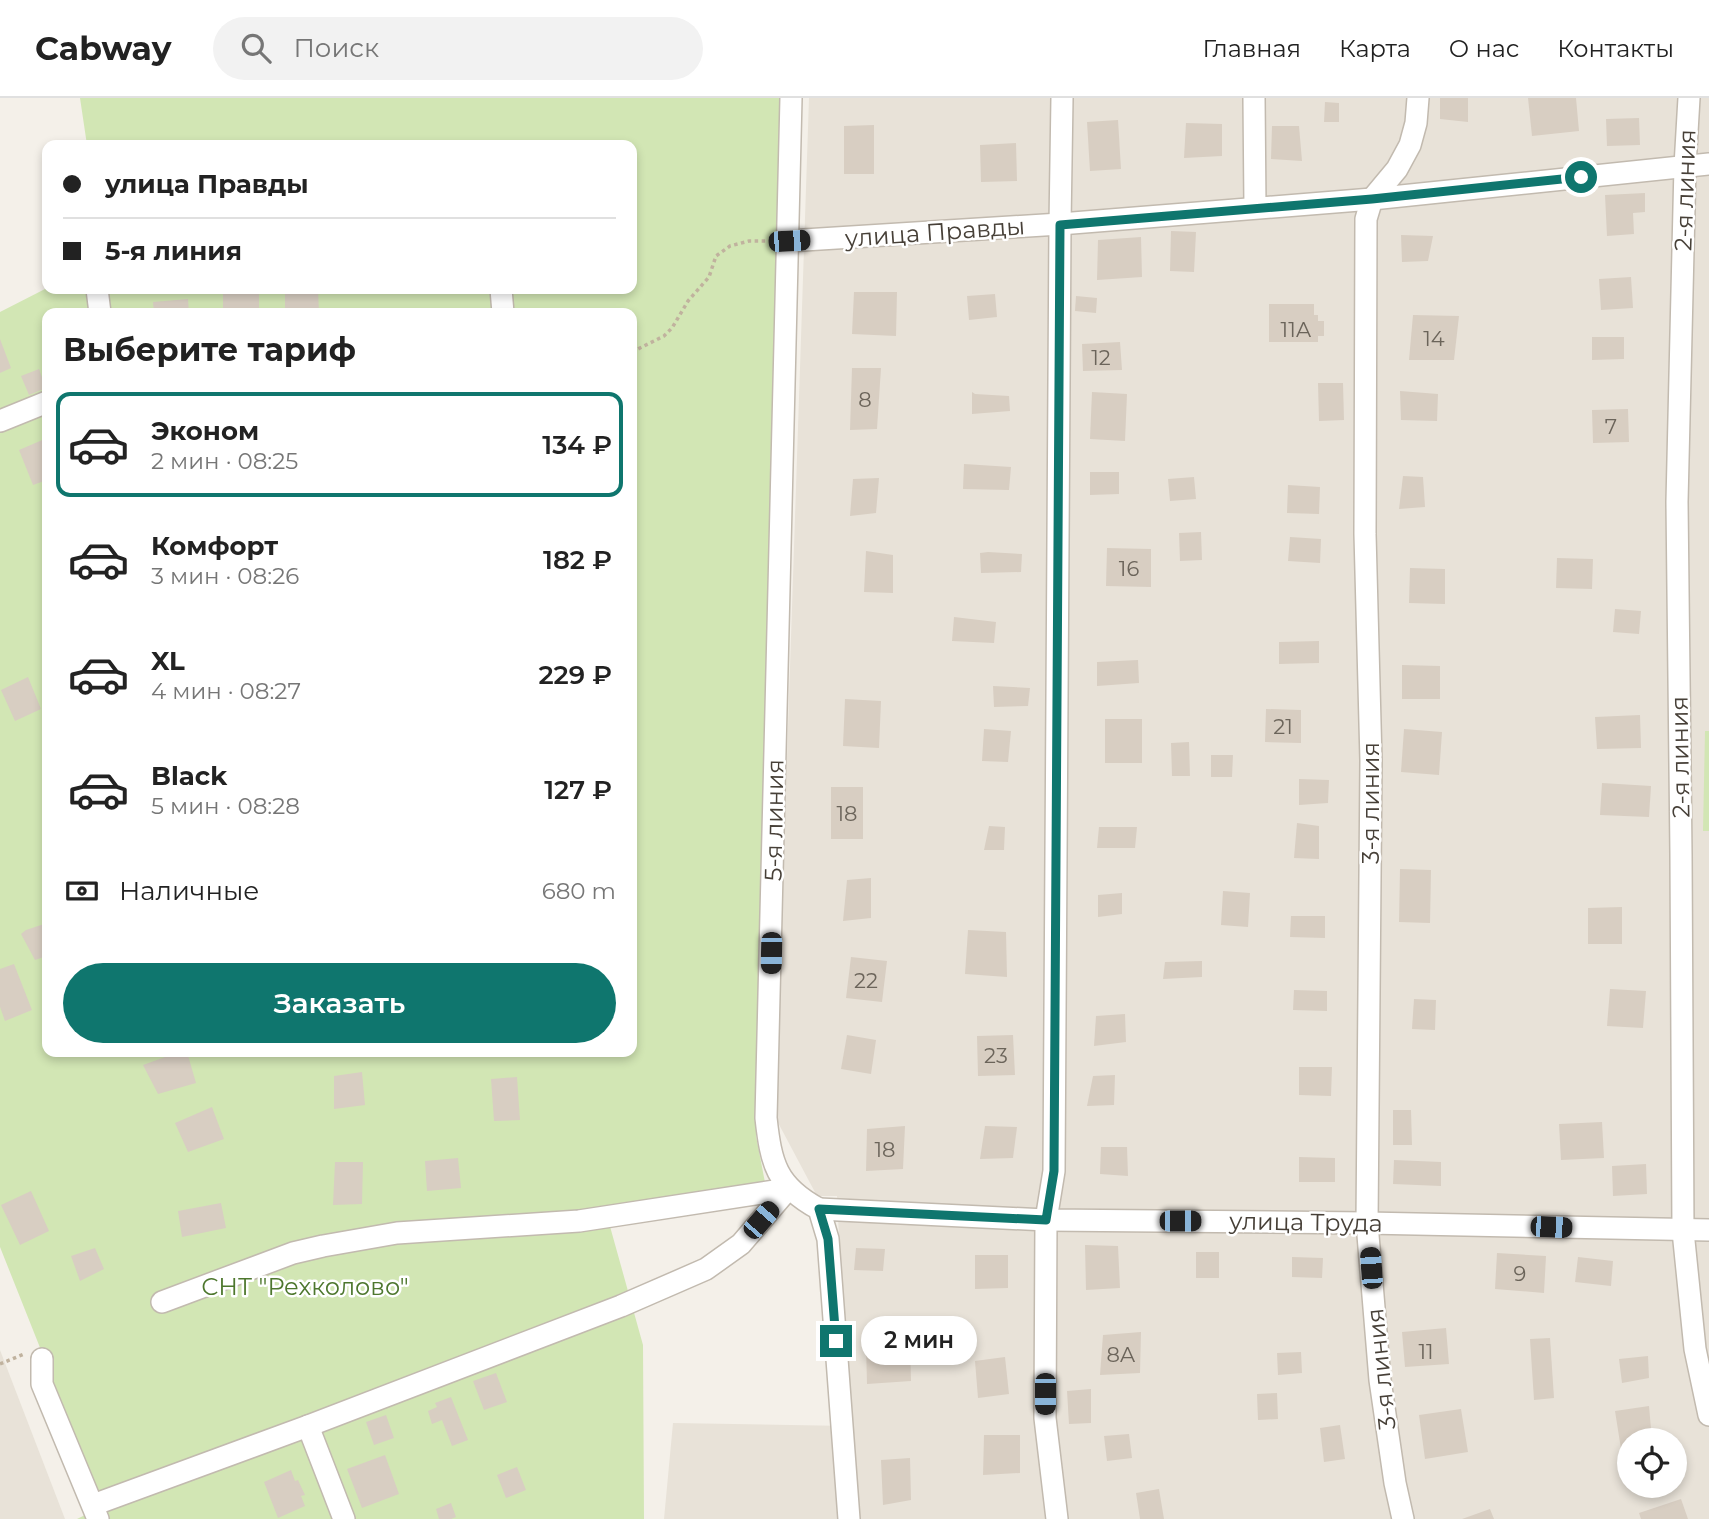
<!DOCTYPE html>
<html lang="ru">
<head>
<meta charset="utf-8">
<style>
	body { margin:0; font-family:Montserrat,sans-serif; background:#f2f2f2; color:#222; height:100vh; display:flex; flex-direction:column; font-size:26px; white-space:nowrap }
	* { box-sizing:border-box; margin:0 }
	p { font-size:23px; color:#767676 }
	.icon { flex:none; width:38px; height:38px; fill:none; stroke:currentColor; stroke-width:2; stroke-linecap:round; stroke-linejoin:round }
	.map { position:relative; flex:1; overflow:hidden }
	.side { position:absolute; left:42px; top:210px; width:595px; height:749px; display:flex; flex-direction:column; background:#fff; border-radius:14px; box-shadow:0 4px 10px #0003 }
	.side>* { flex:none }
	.guide { position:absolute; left:42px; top:42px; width:595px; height:154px; border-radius:14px; box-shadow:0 4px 10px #0003; display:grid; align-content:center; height:154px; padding:0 21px; background:#fff }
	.tools { position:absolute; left:1617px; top:1330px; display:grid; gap:14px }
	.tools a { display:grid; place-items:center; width:70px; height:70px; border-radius:50%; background:#fff; box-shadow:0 4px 10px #0003; font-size:35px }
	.end { position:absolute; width:32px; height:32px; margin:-16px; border:9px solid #0f766e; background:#fff; box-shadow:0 0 0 4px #fff }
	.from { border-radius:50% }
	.bubble { position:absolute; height:49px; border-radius:24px; background:#fff; box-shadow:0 4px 10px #0003; font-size:23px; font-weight:600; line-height:49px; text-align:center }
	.car { position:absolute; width:21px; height:42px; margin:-21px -10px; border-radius:9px; box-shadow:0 0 5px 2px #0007; background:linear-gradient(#222 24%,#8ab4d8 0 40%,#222 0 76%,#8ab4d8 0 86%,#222 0) }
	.guide b { display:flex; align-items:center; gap:24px; height:66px; font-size:26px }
	.guide b+b { border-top:2px solid #e0e0e0 }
	.guide i { width:18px; height:18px; background:#222 }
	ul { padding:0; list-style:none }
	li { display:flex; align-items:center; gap:21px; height:105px; margin:0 14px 10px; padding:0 7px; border:4px solid transparent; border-radius:14px }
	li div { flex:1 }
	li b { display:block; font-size:26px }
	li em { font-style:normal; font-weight:600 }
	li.current { border-color:#0f766e }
	li>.icon { width:63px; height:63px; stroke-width:1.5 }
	h2 { padding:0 21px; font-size:32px; line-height:84px }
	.pay { display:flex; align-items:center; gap:18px; height:77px; padding:0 21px; font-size:26px }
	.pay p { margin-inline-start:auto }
	.action { display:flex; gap:14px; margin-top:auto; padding:14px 21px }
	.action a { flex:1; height:80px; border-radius:42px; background:#0f766e; color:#fff; font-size:28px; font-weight:600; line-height:80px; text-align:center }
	header { display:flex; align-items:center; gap:42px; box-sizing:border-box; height:98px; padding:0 35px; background:#fff; border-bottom:2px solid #e0e0e0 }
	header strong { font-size:33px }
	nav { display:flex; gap:38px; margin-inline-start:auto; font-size:24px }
	.search { width:490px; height:63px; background:#f2f2f2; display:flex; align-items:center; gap:18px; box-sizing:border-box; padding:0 24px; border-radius:38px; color:#767676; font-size:26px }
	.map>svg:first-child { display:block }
	.residential { fill:#e8e2d8; fill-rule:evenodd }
	.green { fill:#d2e6b4; fill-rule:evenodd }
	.building { fill:#d8cec2 }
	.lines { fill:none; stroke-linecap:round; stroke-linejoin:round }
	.minor-casing { stroke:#c2baaf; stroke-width:24 }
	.path { stroke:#c0b29e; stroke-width:3.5; stroke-dasharray:3.5 3.5; stroke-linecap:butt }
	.minor { stroke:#fff; stroke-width:21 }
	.route { stroke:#0f766e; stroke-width:9 }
	.labels { text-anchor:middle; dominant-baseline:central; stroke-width:5; stroke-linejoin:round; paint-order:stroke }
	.number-label { font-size:21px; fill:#6b645a }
	.street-label { font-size:24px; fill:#474038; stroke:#fff }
	.park-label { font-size:24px; fill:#4d772d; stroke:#fff }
</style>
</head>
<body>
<header>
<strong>Cabway</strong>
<div class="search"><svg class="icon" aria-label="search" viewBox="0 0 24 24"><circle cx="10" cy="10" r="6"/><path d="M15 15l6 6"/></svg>Поиск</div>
<nav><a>Главная</a><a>Карта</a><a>О нас</a><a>Контакты</a></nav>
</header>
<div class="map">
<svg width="1709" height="1421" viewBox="0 0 1709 1421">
	<rect width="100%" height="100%" fill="#f4f0e9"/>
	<g class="residential">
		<path d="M 809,0 L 1709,0 L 1709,1421 L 664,1421 L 673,1325 L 848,1328 L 837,1098 L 817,1098 L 775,1019 ZM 1629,1342 L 1675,1342 L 1675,1388 L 1629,1388 Z"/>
		<path d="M 0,1252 L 65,1421 L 0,1421 Z"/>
	</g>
	<g class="green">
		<path d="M 80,0 L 783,0 L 756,1038 L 768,1100 L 606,1114 L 643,1247 L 644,1421 L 77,1421 L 103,1408 L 0,1149 L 0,214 L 47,190 L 632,191 L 632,47 L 87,47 ZM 47,215 L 632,215 L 632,954 L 47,954 Z"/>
		<path d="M 1705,633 L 1709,633 L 1709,733 L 1703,733 Z"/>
	</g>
	<g class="building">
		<path d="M 1440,0 L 1468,0 L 1468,24 L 1440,21 Z"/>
		<path d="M 1528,0 L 1576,0 L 1579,33 L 1532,38 Z"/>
		<path d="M 1325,4 L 1339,5 L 1339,24 L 1324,24 Z"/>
		<path d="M 1639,20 L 1640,47 L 1607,48 L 1606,21 Z"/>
		<path d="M 1118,22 L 1121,71 L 1090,73 L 1087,24 Z"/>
		<path d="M 1186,25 L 1222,26 L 1222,58 L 1184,60 Z"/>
		<path d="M 874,27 L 874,76 L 844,76 L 844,28 Z"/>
		<path d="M 1272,28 L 1299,28 L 1302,63 L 1271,61 Z"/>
		<path d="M 1016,45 L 1017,83 L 981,84 L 980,47 Z"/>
		<path d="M 1645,95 L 1645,114 L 1633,115 L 1634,136 L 1607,138 L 1605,97 Z"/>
		<path d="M 1171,133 L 1196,134 L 1194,174 L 1170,173 Z"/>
		<path d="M 1401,137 L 1433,138 L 1428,163 L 1402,164 Z"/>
		<path d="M 1141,139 L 1142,179 L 1097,182 L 1098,142 Z"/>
		<path d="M 1631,179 L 1633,210 L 1601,212 L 1599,181 Z"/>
		<path d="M 318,191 L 319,215 L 285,215 L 285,192 Z"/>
		<path d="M 259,194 L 259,215 L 223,215 L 223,195 Z"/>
		<path d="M 854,194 L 897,194 L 896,238 L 852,236 Z"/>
		<path d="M 995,196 L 997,219 L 969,222 L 967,198 Z"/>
		<path d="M 1076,198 L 1097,200 L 1096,215 L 1075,213 Z"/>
		<path d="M 188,201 L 189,215 L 154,215 L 153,204 Z"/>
		<path d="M 1269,206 L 1314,206 L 1314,217 L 1318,217 L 1318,223 L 1324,223 L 1324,238 L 1318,238 L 1318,244 L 1269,244 Z"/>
		<path d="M 1413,217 L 1459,218 L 1454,262 L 1409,262 Z"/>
		<path d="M 1592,239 L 1624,239 L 1624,261 L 1592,262 Z"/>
		<path d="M 0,241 L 11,270 L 0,275 Z"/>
		<path d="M 1120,244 L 1122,272 L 1083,273 L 1082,246 Z"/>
		<path d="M 852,270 L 881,270 L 877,331 L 850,332 Z"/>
		<path d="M 39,271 L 46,290 L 29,297 L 21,278 Z"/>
		<path d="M 1318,285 L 1343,285 L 1344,322 L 1319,323 Z"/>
		<path d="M 1400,293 L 1438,296 L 1437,323 L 1401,322 Z"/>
		<path d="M 972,294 L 975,296 L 1009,298 L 1010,313 L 972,316 Z"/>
		<path d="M 1092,294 L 1127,296 L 1125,343 L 1090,341 Z"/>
		<path d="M 1628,311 L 1629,344 L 1593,345 L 1592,312 Z"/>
		<path d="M 47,340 L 47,382 L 33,387 L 19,352 Z"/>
		<path d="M 964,366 L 1011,369 L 1009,392 L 963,391 Z"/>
		<path d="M 1090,374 L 1119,374 L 1119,396 L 1090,397 Z"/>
		<path d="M 1403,378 L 1423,379 L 1425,409 L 1399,411 Z"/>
		<path d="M 1194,379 L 1196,401 L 1170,403 L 1168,381 Z"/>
		<path d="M 879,380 L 876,415 L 850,418 L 853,381 Z"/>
		<path d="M 1288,387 L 1320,389 L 1319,416 L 1287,415 Z"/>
		<path d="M 1201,434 L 1202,462 L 1180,463 L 1179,435 Z"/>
		<path d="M 1290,439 L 1321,441 L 1320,465 L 1288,463 Z"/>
		<path d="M 1107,450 L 1151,451 L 1151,489 L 1106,488 Z"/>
		<path d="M 866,453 L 893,457 L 893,495 L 864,494 Z"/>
		<path d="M 988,454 L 1022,456 L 1021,474 L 981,475 L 980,455 Z"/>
		<path d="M 1557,460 L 1593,461 L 1592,491 L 1556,490 Z"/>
		<path d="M 1410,470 L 1445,471 L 1445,506 L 1409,505 Z"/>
		<path d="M 1615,511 L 1641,513 L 1639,536 L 1613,534 Z"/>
		<path d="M 954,519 L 996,524 L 994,545 L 952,543 Z"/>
		<path d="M 1319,543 L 1319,565 L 1279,566 L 1279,544 Z"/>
		<path d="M 1138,562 L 1139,585 L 1097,588 L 1097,564 Z"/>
		<path d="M 1402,567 L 1440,568 L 1440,601 L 1402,601 Z"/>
		<path d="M 28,579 L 41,611 L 15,623 L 1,592 Z"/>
		<path d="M 993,588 L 1030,590 L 1028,608 L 994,609 Z"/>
		<path d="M 845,601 L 881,603 L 879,650 L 843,648 Z"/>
		<path d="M 1266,611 L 1301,612 L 1301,645 L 1265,644 Z"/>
		<path d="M 1640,617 L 1641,650 L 1597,651 L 1595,619 Z"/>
		<rect x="1105" y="621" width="37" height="44"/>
		<path d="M 984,631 L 1011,633 L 1008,664 L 982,663 Z"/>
		<path d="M 1404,631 L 1442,634 L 1439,677 L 1401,674 Z"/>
		<path d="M 1189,644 L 1190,678 L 1172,678 L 1171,645 Z"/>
		<path d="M 1211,657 L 1233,657 L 1232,679 L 1211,679 Z"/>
		<path d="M 1299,681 L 1329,682 L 1328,705 L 1299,707 Z"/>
		<path d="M 1602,685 L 1651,688 L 1649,719 L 1600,717 Z"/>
		<rect x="831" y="689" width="32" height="52"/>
		<path d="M 1297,725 L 1319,728 L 1319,761 L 1294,760 Z"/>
		<path d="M 989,728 L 1005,729 L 1004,752 L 984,752 Z"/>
		<path d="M 1099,729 L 1137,729 L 1135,750 L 1097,750 Z"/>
		<path d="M 1400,771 L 1431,772 L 1430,825 L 1399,824 Z"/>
		<path d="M 871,780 L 871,820 L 843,823 L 847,782 Z"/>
		<path d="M 1223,793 L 1250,795 L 1248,829 L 1221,827 Z"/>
		<path d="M 1122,795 L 1122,816 L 1098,819 L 1098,797 Z"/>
		<path d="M 1622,809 L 1622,846 L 1588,846 L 1588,810 Z"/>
		<path d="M 1291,818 L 1325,818 L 1325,840 L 1290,839 Z"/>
		<path d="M 47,825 L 47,858 L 35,862 L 21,836 L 26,832 Z"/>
		<path d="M 968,832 L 1006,834 L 1007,879 L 965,876 Z"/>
		<path d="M 851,859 L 887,863 L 882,904 L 846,900 Z"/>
		<path d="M 1202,863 L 1202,879 L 1163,881 L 1165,864 Z"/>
		<path d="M 14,866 L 32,912 L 5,923 L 0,909 L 0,871 Z"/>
		<path d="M 1610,891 L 1646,893 L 1643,930 L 1607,928 Z"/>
		<path d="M 1294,892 L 1327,893 L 1327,913 L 1293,912 Z"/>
		<path d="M 1414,901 L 1436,902 L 1435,932 L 1412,931 Z"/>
		<path d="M 1125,916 L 1126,944 L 1094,948 L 1096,918 Z"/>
		<path d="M 847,937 L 876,942 L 871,976 L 841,971 Z"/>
		<path d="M 1013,937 L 1015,977 L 978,978 L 977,938 Z"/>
		<path d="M 179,954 L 187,954 L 196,985 L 158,996 L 143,967 Z"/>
		<path d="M 1299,969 L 1332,969 L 1331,998 L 1299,997 Z"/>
		<path d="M 362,974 L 365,1007 L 334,1011 L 334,978 Z"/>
		<path d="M 1115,977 L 1114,1007 L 1087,1008 L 1093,978 Z"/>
		<path d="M 517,979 L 520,1022 L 494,1023 L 491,981 Z"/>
		<path d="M 212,1009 L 224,1041 L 188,1054 L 175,1025 Z"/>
		<path d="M 1393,1012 L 1411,1012 L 1412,1047 L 1393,1047 Z"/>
		<path d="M 1602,1024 L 1604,1060 L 1561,1062 L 1559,1026 Z"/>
		<path d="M 905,1028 L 903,1071 L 866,1073 L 867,1031 Z"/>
		<path d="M 985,1028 L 1017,1029 L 1013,1060 L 980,1061 Z"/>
		<path d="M 1101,1049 L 1127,1049 L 1128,1078 L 1100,1076 Z"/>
		<path d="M 1299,1059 L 1335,1060 L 1335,1084 L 1299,1084 Z"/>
		<path d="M 458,1060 L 461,1090 L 427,1093 L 425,1063 Z"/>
		<path d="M 1394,1062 L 1441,1064 L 1441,1088 L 1393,1086 Z"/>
		<path d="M 335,1064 L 363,1064 L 362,1106 L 333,1107 Z"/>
		<path d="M 1646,1066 L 1647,1096 L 1613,1098 L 1612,1068 Z"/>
		<path d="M 31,1093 L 49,1133 L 20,1147 L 1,1107 Z"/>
		<path d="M 221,1105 L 226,1130 L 182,1139 L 178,1113 Z"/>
		<path d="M 1085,1147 L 1118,1148 L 1120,1190 L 1086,1192 Z"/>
		<path d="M 95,1150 L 104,1171 L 80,1183 L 71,1158 Z"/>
		<path d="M 856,1150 L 885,1151 L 883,1173 L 854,1172 Z"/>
		<rect x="1196" y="1154" width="23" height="26"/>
		<path d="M 1497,1155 L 1546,1158 L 1544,1195 L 1495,1191 Z"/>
		<path d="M 975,1157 L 1008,1157 L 1008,1190 L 975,1191 Z"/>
		<path d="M 1292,1159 L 1323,1160 L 1322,1180 L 1292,1179 Z"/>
		<path d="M 1578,1159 L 1613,1163 L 1611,1188 L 1575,1184 Z"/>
		<path d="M 1446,1230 L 1449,1266 L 1405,1269 L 1402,1234 Z"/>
		<path d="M 1141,1234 L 1140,1275 L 1100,1277 L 1103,1237 Z"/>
		<path d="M 1550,1240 L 1554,1300 L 1534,1302 L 1530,1241 Z"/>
		<path d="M 910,1244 L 911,1283 L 867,1286 L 866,1247 Z"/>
		<path d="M 1301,1254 L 1302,1275 L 1278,1277 L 1277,1255 Z"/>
		<path d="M 1648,1258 L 1649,1280 L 1622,1285 L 1619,1261 Z"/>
		<path d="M 1005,1259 L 1009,1296 L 978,1300 L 975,1263 Z"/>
		<path d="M 496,1275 L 507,1304 L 484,1312 L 473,1283 Z"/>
		<path d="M 1091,1291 L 1091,1325 L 1069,1326 L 1067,1293 Z"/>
		<path d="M 1277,1295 L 1278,1321 L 1258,1322 L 1257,1296 Z"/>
		<path d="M 451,1299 L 468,1342 L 452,1348 L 442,1322 L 432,1326 L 428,1313 L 437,1309 L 435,1305 Z"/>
		<path d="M 1649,1308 L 1652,1342 L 1629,1342 L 1629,1350 L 1621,1351 L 1615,1313 Z"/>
		<path d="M 1461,1311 L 1468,1354 L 1425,1361 L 1419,1317 Z"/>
		<path d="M 386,1317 L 394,1340 L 374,1347 L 366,1324 Z"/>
		<path d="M 1340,1327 L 1345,1361 L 1324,1364 L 1320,1330 Z"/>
		<path d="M 1129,1336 L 1132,1360 L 1107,1363 L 1104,1338 Z"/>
		<path d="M 984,1337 L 1020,1337 L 1020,1375 L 983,1377 Z"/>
		<path d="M 385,1357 L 399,1396 L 362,1410 L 347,1371 Z"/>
		<path d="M 910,1360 L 911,1402 L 883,1407 L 881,1362 Z"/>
		<path d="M 517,1369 L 526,1392 L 506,1400 L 497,1377 Z"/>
		<path d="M 291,1372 L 295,1383 L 298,1382 L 305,1397 L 301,1398 L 305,1408 L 278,1420 L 264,1384 Z"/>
		<path d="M 1159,1391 L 1164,1421 L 1140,1421 L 1136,1395 Z"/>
		<path d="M 1681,1401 L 1688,1421 L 1641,1421 L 1639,1415 Z"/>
		<path d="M 451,1405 L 456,1419 L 451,1421 L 439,1421 L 436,1411 Z"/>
		<path d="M 1490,1411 L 1494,1421 L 1462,1421 Z"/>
	</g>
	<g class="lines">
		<defs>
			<g id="minor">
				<path d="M 791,0 L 766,1020 C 771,1065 776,1088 819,1111 L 828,1141 L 849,1421"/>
				<path d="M 1254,0 L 1255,109"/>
				<path d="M 1689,0 L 1685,68 L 1677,404 L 1681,756 L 1683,1133 L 1695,1251 L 1709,1317"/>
				<path d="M 788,143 L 1060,126 L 1372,101 L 1709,66"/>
				<path d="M 97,191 L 100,215"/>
				<path d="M 501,191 L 503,215"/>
				<path d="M 0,323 L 47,304"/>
				<path d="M 819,1111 L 1046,1122 L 1367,1125 L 1709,1132"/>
				<path d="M 162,1204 L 293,1155 L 323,1148 L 397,1135 L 579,1123 L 788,1091"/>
				<path d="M 42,1261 L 42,1286 L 98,1421"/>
				<path d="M 308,1328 L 344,1421"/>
				<path d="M 93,1407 L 308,1328 L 621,1208 L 706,1171 L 741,1146 L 788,1091"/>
				<path d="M 1057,1421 L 1045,1320 L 1046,1122 L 1054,1073 L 1060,126 L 1062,0"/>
				<path d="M 1403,1421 L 1395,1385 L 1380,1282 L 1367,1125 L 1371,663 L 1365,436 L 1366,121 L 1372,101 L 1397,71 L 1410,47 L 1416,25 L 1418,0"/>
			</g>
		</defs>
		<use href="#minor" class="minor-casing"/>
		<g class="path">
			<path d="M 632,254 L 664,238 L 672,230 L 688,203 L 709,179 L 716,158 L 730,148 L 749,143 L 769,143"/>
			<path d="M 0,1266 L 24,1256"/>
		</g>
		<use href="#minor" class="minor"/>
	</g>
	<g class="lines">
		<path class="route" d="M 836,1243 L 828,1141 L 819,1111 L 1046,1122 L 1054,1073 L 1060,127 L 1372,101 L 1581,79"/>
	</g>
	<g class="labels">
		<g class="number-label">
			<text x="1296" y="231">11А</text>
			<text x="1434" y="240">14</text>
			<text x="1101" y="259">12</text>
			<text x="865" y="301">8</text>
			<text x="1611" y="328">7</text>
			<text x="1129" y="470">16</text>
			<text x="1283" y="628">21</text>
			<text x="847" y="715">18</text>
			<text x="866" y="882">22</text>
			<text x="996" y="957">23</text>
			<text x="885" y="1051">18</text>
			<text x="1520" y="1175">9</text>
			<text x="1426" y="1253">11</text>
			<text x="1121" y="1256">8А</text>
		</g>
		<g class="street-label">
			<text transform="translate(1685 92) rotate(-88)">2-я линия</text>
			<text transform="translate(935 134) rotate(-4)">улица Правды</text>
			<text transform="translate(1680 659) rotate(-91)">2-я линия</text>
			<text transform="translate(1370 705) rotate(-90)">3-я линия</text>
			<text transform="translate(774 722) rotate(-89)">5-я линия</text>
			<text transform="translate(1306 1124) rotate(1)">улица Труда</text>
			<text transform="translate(1381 1271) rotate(-96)">3-я линия</text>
		</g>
		<g class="park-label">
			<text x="305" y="1188">СНТ "Рехколово"</text>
		</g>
	</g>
</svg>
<div class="tools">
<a><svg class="icon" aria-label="locate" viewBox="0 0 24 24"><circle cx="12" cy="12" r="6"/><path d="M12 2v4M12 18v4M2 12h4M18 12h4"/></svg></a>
</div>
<i class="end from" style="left:1581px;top:79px"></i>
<i class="end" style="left:836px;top:1243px"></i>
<div class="bubble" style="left:861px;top:1218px;width:116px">2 мин</div>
<i class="car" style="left:789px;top:143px;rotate:87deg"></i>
<i class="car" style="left:771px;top:855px;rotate:181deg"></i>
<i class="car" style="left:761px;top:1122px;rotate:41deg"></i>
<i class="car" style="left:1180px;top:1123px;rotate:90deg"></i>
<i class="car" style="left:1551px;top:1129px;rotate:92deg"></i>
<i class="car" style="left:1371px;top:1170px;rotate:356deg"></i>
<i class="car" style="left:1045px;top:1296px;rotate:180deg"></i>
<div class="guide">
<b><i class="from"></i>улица Правды</b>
<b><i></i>5-я линия</b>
</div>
<section class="side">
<h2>Выберите тариф</h2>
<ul>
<li class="current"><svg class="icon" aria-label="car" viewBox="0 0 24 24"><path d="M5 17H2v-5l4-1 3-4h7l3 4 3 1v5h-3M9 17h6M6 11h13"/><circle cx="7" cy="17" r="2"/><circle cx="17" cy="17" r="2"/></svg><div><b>Эконом</b><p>2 мин · 08:25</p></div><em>134 ₽</em></li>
<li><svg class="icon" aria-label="car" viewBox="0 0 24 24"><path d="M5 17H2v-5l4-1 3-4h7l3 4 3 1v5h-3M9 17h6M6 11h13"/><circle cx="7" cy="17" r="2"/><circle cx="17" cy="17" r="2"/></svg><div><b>Комфорт</b><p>3 мин · 08:26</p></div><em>182 ₽</em></li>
<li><svg class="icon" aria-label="car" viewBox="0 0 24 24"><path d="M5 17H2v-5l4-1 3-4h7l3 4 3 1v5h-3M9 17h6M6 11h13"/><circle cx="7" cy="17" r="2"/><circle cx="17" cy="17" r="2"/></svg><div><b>XL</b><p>4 мин · 08:27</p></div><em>229 ₽</em></li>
<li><svg class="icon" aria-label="car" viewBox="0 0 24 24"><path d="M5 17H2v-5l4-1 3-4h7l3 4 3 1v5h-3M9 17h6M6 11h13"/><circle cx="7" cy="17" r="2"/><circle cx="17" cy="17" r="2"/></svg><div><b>Black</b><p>5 мин · 08:28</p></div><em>127 ₽</em></li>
</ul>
<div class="pay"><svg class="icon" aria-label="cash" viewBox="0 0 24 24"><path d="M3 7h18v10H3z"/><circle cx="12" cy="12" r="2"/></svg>Наличные<p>680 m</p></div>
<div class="action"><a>Заказать</a></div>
</section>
</div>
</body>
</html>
